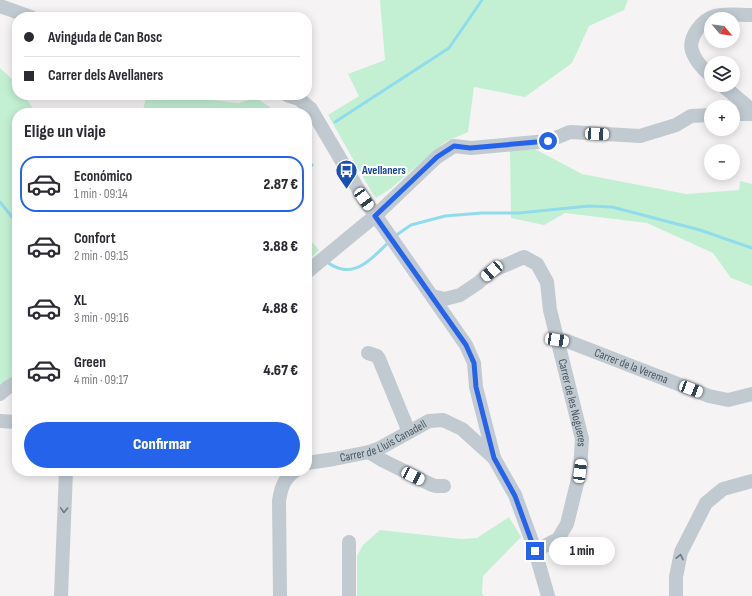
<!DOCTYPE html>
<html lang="es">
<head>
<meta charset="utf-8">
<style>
	body { margin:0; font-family:"Sofia Sans Condensed",sans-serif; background:#f7f7f7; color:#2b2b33; height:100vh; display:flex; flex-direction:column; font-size:15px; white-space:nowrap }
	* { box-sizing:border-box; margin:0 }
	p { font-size:13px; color:#7c7c81 }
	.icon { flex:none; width:22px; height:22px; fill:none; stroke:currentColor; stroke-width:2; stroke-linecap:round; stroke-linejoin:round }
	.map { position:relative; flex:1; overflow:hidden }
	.side { position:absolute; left:12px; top:108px; width:300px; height:368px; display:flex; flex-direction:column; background:#fff; border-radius:16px; box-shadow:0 2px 10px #0003 }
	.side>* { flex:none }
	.guide { position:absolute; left:12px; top:12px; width:300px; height:88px; border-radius:16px; box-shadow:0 2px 10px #0003; display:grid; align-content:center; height:88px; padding:0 12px; background:#fff }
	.needle { width:26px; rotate:119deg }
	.fabs { position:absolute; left:704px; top:12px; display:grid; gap:8px }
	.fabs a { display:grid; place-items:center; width:36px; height:36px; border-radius:50%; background:#fff; box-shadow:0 2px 10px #0003; font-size:20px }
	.end { position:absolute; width:18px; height:18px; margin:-9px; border:5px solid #2563eb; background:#fff; box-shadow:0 0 0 2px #fff }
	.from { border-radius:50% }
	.bubble { position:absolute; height:28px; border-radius:14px; background:#fff; box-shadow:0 2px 10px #0003; font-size:13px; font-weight:800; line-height:28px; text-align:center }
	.car { position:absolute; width:12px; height:24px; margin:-12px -6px; border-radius:5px; box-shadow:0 0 3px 1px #0007; background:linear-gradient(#fff 24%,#345 0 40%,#fff 0 76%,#345 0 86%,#fff 0) }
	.guide b { display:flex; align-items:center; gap:14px; height:38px; font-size:15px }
	.guide b+b { border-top:1px solid #e1e1e2 }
	.guide i { width:10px; height:10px; background:#2b2b33 }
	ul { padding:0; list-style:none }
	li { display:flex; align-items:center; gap:12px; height:56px; margin:0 8px 6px; padding:0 4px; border:2px solid transparent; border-radius:16px }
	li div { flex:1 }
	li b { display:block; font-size:15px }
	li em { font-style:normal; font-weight:800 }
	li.active { border-color:#2563eb }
	li>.icon { width:36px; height:36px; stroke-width:1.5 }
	h2 { padding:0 12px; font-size:18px; line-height:48px }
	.cta { display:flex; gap:8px; margin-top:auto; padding:8px 12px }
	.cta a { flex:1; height:46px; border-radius:24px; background:#2563eb; color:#fff; font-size:16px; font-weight:800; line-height:46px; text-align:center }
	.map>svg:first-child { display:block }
	.green { fill:#c3f0d3 }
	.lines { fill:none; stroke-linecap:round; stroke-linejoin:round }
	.stream { stroke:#91dcec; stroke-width:3 }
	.minor { stroke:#c1cad1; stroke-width:14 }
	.oneway { stroke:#6e7982 }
	.route { stroke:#2563eb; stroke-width:5 }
	.labels { text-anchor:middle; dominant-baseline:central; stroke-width:4; stroke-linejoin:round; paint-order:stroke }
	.transit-label { font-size:12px; font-weight:bold; fill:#164399; stroke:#fff; text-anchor:start }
	.street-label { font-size:12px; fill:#4a5660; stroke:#fff }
</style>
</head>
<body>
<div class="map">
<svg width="752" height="596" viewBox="0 0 752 596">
	<rect width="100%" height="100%" fill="#f5f3f3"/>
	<g class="green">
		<path d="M 380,0 L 628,0 L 624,10 L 589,26 L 572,63 L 525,97 L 474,87 L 468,132 L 445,142 L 390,189 L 376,198 L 371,191 L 328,115 L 359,96 L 348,74 L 385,60 Z"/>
		<path d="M 0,68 L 17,84 L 17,95 L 24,95 L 36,113 L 17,113 L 17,375 L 0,384 Z"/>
		<path d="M 147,95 L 190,95 L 211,100 L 238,103 L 256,98 L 270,107 L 271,113 L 142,113 Z"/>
		<path d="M 535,149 L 582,174 L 686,194 L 739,190 L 740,181 L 752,184 L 752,286 L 731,278 L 713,253 L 647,223 L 565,213 L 544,225 L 511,218 L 510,150 Z"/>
		<path d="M 307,236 L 319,250 L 307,262 Z"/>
		<path d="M 509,517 L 521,537 L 483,576 L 482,593 L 484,596 L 357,596 L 357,556 L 363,545 L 380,530 L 461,539 L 477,538 Z"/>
	</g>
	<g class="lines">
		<g class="stream">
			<path d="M 335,122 L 449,48 L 482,0"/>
			<path d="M 307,167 L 312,165"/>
			<path d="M 0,202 L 17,223"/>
			<path d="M 395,236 L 411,225 L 445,216 L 482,213 L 519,213 L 589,206 L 612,207 L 700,230 L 752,248"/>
			<path d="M 307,245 L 310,249"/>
			<path d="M 327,262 C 331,265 337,268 342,269 C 361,273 377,253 390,241"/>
		</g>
		<g class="minor">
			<path d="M 0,6 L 31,17"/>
			<path d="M 711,76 C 704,70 695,60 692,51 C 688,38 702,19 715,16 C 726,13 740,15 752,15"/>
			<path d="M 722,85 L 752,110"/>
			<path d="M 287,95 L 299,99 L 311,109 L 364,199 L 466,345 L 474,363 L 476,387 L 494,458 L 515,495 L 533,544 L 548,596"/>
			<path d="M 733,114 L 752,114"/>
			<path d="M 307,272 L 375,216 L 437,157 L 454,146 L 471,148 L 548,141 L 570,132 L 640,136 L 676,125 L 691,116 L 711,115"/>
			<path id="s1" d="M 432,296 L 445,299 L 460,295 L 478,283 L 492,271 L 524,257 L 537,264 L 547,282 L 550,310 L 582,439 L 580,471 L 567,524 L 558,539 L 535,551"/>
			<path id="s2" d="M 557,340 L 567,341 L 709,396 L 728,400 L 752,394"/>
			<path d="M 368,353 L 377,356 L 379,359 L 409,432"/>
			<path d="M 0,394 L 8,387 L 17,382"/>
			<path d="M 0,421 L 17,422"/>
			<path d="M 369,452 L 382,460 L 432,485 L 436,486 L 444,486"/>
			<path id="s3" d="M 307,463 L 334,459 L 369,452 L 380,448 L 429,421 L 443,420 L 462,429 L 494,458"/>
			<path d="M 61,596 L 66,471"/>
			<path d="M 280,596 L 279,501 C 281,488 284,478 295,471"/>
			<path d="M 349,596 L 349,542"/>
			<path d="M 676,596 L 676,577 L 681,552 L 706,503 L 723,489 L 752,481"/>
		</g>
	</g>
	<defs><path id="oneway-chevron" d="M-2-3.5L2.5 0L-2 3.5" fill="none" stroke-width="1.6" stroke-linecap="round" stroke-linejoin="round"/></defs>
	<g class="oneway">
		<use href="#oneway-chevron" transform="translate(64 510) rotate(92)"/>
		<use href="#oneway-chevron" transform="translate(680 557) rotate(-78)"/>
	</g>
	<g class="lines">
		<path class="route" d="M 535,551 L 515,496 L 494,458 L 476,387 L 474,363 L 466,345 L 375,216 L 437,157 L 454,146 L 470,148 L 548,141"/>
	</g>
	<defs>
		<symbol id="bus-pin" viewBox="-11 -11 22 30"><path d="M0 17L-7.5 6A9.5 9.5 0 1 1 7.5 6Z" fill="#1a4fb4" stroke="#fff"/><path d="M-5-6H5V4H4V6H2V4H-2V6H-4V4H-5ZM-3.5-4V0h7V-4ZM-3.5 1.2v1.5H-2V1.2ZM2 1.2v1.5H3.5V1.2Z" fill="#fff"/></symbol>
	</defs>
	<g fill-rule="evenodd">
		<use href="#bus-pin" x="334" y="158" width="25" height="34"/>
	</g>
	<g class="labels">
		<g class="transit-label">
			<text x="362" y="170">Avellaners</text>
		</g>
		<g class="street-label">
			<text stroke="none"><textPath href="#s2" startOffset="79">Carrer de la Verema</textPath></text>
			<text stroke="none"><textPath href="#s1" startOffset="263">Carrer de les Nogueres</textPath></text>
			<text stroke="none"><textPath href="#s3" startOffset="80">Carrer de Lluís Canadell</textPath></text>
		</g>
	</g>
</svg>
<div class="fabs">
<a><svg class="needle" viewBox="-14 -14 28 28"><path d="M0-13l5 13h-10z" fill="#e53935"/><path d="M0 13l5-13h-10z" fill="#7c7c81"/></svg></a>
<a><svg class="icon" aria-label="layers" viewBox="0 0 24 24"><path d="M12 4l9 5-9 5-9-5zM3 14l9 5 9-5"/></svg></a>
<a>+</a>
<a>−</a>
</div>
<i class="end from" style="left:548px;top:141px"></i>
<i class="end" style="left:535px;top:551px"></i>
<div class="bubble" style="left:549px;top:537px;width:66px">1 min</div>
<i class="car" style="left:597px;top:134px;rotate:93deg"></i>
<i class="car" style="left:364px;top:199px;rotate:145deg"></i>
<i class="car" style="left:492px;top:271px;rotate:229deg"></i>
<i class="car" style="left:557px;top:340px;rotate:99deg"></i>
<i class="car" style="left:691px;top:389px;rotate:111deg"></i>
<i class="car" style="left:580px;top:471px;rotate:7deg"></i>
<i class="car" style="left:413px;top:476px;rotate:117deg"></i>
<div class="guide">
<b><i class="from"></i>Avinguda de Can Bosc</b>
<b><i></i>Carrer dels Avellaners</b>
</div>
<section class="side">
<h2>Elige un viaje</h2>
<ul>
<li class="active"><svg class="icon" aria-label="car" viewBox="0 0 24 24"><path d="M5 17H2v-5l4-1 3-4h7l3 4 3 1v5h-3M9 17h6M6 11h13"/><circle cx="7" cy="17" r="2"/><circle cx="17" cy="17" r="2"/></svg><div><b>Económico</b><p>1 min · 09:14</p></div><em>2.87 €</em></li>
<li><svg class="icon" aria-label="car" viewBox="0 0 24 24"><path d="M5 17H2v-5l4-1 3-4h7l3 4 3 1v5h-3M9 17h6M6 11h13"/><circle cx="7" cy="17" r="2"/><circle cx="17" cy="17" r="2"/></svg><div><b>Confort</b><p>2 min · 09:15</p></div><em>3.88 €</em></li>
<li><svg class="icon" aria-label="car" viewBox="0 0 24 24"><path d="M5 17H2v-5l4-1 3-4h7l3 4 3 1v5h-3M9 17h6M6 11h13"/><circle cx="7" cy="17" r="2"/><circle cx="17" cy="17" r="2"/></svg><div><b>XL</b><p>3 min · 09:16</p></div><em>4.88 €</em></li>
<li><svg class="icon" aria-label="car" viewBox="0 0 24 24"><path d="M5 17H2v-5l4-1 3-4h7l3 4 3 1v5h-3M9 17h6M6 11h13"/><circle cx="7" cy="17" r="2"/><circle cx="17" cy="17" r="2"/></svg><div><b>Green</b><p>4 min · 09:17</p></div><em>4.67 €</em></li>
</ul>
<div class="cta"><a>Confirmar</a></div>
</section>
</div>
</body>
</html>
